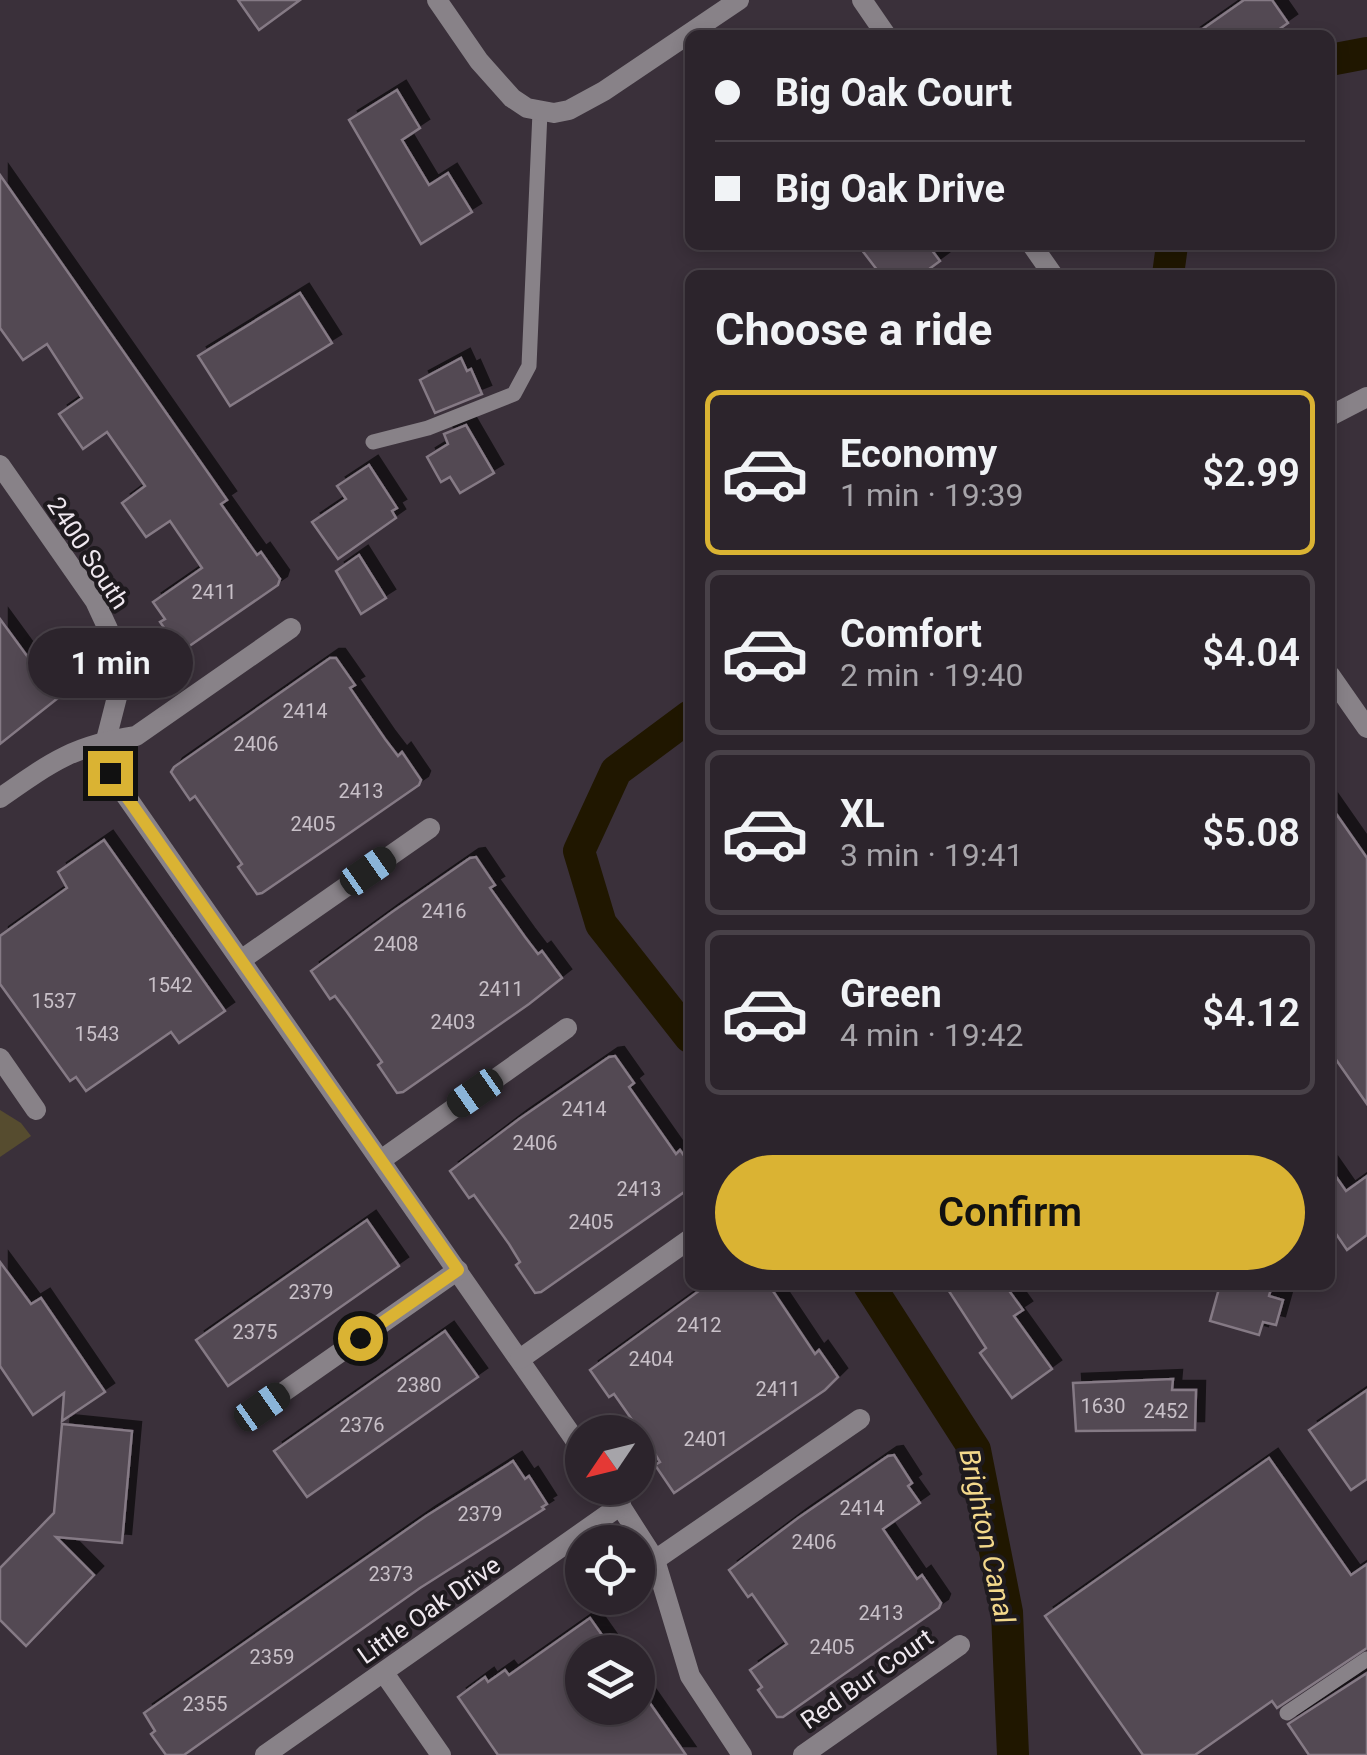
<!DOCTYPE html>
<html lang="en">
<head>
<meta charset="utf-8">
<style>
	body { margin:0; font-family:Roboto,sans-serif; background:#342c34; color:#f1f3f6; height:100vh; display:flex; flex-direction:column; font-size:38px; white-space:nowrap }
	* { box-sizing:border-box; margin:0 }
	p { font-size:32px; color:#a6a4a9 }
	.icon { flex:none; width:55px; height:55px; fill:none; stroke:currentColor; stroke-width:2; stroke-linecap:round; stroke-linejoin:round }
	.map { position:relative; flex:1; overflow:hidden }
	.side { position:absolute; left:685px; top:270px; width:650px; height:1020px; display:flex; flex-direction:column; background:#2c242c; border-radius:15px; box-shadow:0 5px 15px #0003,0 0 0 2px #484148 }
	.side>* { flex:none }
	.banner { position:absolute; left:685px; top:30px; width:650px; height:220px; border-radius:15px; box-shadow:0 5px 15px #0003,0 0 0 2px #484148; display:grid; align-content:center; height:220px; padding:0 30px; background:#2c242c }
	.needle { width:65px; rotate:235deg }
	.controls { position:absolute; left:565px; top:1415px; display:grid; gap:20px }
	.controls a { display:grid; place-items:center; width:90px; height:90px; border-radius:50%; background:#2c242c; box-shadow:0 5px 15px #0003,0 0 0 2px #484148; font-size:50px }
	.end { position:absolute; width:45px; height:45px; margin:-22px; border:12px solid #dab333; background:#111; box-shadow:0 0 0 5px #111 }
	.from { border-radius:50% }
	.bubble { position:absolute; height:70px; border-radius:35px; background:#2c242c; box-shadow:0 5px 15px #0003,0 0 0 2px #484148; font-size:32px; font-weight:600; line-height:70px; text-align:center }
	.car { position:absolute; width:30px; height:60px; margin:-30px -15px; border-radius:12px; box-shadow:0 0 8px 2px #0007; background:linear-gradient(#222 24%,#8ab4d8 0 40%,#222 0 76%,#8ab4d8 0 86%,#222 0) }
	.banner b { display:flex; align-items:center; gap:35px; height:95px; font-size:38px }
	.banner b+b { border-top:2px solid #484148 }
	.banner i { width:25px; height:25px; background:#f1f3f6 }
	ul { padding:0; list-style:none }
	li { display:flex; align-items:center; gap:30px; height:165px; margin:0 20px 15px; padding:0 10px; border:5px solid #484148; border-radius:15px }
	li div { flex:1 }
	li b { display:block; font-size:38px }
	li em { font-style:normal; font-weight:600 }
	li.on { border-color:#dab333 }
	li>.icon { width:90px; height:90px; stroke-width:1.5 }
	h2 { padding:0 30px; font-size:45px; line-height:120px }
	.cta { display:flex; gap:20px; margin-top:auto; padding:20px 30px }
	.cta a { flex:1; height:115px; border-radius:60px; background:#dab333; color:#111; font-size:40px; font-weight:600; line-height:115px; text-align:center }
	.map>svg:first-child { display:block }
	.green { fill:#564c2f }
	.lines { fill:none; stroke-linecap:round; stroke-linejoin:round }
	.canal { stroke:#201700; stroke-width:32 }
	.building { fill:#534852; stroke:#857a85; stroke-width:2.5; filter:url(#shadow) }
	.lane { stroke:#888288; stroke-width:15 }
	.street { stroke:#888288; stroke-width:20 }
	.route { stroke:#dab333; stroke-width:12 }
	.labels { text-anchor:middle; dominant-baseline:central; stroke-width:8; stroke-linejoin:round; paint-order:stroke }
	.number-label { font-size:20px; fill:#c8c0c8 }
	.street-label { font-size:25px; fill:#efe8ef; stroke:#1e1a1e }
	.water-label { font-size:28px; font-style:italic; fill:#f3d88b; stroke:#1e1a1e }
</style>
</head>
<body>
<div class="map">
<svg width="1367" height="1755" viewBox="0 0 1367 1755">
	<defs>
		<filter id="shadow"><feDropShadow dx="9" dy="-9" stdDeviation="0" flood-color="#0009"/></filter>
	</defs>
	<rect width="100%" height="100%" fill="#3a303a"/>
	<path class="green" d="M 0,1110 L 21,1123 L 31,1136 L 0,1157 Z"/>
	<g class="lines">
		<g class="canal">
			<path d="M 1330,60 L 1367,53"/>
			<path d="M 1168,275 L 1172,245"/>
			<path d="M 690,716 L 616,771 L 579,851 L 601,924 L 690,1037"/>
			<path d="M 869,1285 L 975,1450 L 1007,1612 L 1013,1755"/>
		</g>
	</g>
	<g class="building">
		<path d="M 238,0 L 300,0 L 259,30 Z"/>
		<path d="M 1244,0 L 1272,0 L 1288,23 L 1271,35 L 1194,35 Z"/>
		<path d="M 397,90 L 420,128 L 402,140 L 429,185 L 448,173 L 472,212 L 421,244 L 349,120 Z"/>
		<path d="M 0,175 L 227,500 L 221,504 L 257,555 L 261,552 L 280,579 L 278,585 L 185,649 L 179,649 L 160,622 L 165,619 L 153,602 L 202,568 L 170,521 L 146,537 L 122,503 L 145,486 L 107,432 L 83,449 L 59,414 L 82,398 L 47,344 L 23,360 L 0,328 Z"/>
		<path d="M 858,245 L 928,245 L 940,261 L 921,275 L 881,275 Z"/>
		<path d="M 300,293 L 332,343 L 230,406 L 198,356 Z"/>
		<path d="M 461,358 L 467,371 L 471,369 L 482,394 L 435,413 L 420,380 Z"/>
		<path d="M 466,425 L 494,473 L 460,493 L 450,477 L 441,482 L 427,457 L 448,444 L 444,434 Z"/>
		<path d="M 369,465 L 397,508 L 392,511 L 396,518 L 338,559 L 312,522 L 346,499 L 337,486 Z"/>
		<path d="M 359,555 L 386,598 L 361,614 L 336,571 Z"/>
		<path d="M 0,619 L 38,671 L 43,667 L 63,694 L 0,744 Z"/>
		<path d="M 330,658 L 336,658 L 355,685 L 350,688 L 385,739 L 398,756 L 402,752 L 421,780 L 419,785 L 341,839 L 262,893 L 257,894 L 238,867 L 242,864 L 195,796 L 190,800 L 171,772 L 174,767 Z"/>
		<path d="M 1330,805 L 1367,858 L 1367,1104 L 1330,1051 Z"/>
		<path d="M 104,840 L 225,1011 L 179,1043 L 171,1032 L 86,1091 L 76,1077 L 70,1081 L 0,984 L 0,936 L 67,888 L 58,872 Z"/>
		<path d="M 476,857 L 495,885 L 490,888 L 525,937 L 538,954 L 542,951 L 562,978 L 529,1004 L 403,1092 L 397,1093 L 378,1065 L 382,1062 L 347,1012 L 335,996 L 330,999 L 311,971 L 392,912 L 470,858 Z"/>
		<path d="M 615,1056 L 634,1083 L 629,1087 L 676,1154 L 680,1150 L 690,1164 L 690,1188 L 541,1292 L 535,1293 L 516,1265 L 520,1262 L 509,1244 L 474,1195 L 469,1198 L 450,1171 L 519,1119 L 609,1057 Z"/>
		<path d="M 1330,1168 L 1346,1191 L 1367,1176 L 1367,1235 L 1347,1250 L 1330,1225 Z"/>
		<path d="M 367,1220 L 399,1266 L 228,1386 L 196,1340 Z"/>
		<path d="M 0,1262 L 31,1304 L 41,1298 L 105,1392 L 62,1421 L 64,1393 L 33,1415 L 0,1366 Z"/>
		<path d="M 707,1285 L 769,1285 L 815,1354 L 819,1350 L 838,1377 L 825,1390 L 674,1493 L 655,1465 L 660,1462 L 649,1444 L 614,1394 L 609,1397 L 590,1370 Z"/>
		<path d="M 945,1285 L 1005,1285 L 1023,1310 L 1014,1316 L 1052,1369 L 1012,1398 L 980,1353 L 986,1348 Z"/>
		<path d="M 1220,1285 L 1272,1285 L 1269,1296 L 1283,1300 L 1276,1325 L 1263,1322 L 1259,1335 L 1210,1321 Z"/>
		<path d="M 445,1331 L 478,1377 L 307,1497 L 274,1451 Z"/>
		<path d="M 1173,1379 L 1172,1390 L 1196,1390 L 1195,1430 L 1076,1431 L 1073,1383 Z"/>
		<path d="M 1367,1390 L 1367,1479 L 1351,1490 L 1309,1430 Z"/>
		<path d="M 62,1424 L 132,1431 L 122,1543 L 56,1537 L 94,1575 L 26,1646 L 0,1620 L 0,1568 L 54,1513 Z"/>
		<path d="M 894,1455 L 912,1483 L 908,1486 L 920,1503 L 883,1529 L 917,1579 L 922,1575 L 941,1603 L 939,1608 L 837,1679 L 783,1717 L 777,1717 L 758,1690 L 762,1687 L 750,1670 L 787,1644 L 752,1594 L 748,1597 L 729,1570 L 798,1518 L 888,1456 Z"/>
		<path d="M 1269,1458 L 1351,1575 L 1367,1564 L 1367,1648 L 1277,1708 L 1272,1701 L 1195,1755 L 1143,1755 L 1045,1616 Z"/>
		<path d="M 513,1461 L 525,1479 L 529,1476 L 547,1504 L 542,1507 L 544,1509 L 420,1588 L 184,1755 L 166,1755 L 151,1734 L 155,1731 L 144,1713 L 426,1516 Z"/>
		<path d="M 590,1618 L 614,1652 L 582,1652 L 582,1708 L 638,1708 L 638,1686 L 686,1755 L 498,1755 L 458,1697 L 485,1677 L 488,1682 L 505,1670 L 509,1675 Z"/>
		<path d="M 1367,1673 L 1367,1755 L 1309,1755 L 1288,1724 Z"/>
	</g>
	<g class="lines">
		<g class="lane">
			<path d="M 373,442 L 428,428 L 514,394 L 529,366 L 540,112"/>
			<path d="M 1287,1713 L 1367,1659"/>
		</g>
		<g class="street">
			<path d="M 437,0 L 479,61 L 512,98 L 527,108 L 554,113 L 569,110 L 604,91 L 739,0"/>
			<path d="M 862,0 L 886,35"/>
			<path d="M 1032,245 L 1053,275"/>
			<path d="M 1330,416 L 1367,397"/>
			<path d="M 0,465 L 95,601 L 108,629 L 117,697 L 106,740 L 110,773 L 582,1450"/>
			<path d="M 1330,675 L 1367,728"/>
			<path d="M 0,798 C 50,763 74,745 136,736 L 291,628"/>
			<path d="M 241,960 L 430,828"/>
			<path d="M 0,1058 L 36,1110"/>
			<path d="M 381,1160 L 567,1028"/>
			<path d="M 520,1359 L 690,1239"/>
			<path d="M 262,1407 L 458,1270"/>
			<path d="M 609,1488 L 655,1560 L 690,1676 L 742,1755"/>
			<path d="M 655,1560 L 860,1419"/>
			<path d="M 384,1673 L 441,1755"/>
			<path d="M 265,1755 L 621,1505"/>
			<path d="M 803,1755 L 960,1645"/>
		</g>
	</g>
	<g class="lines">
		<path class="route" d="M 110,773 L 458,1270 L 360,1338"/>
	</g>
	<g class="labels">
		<g class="number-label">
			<text x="214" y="592">2411</text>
			<text x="305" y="711">2414</text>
			<text x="256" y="744">2406</text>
			<text x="361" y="791">2413</text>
			<text x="313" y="824">2405</text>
			<text x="444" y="911">2416</text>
			<text x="396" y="944">2408</text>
			<text x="170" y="985">1542</text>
			<text x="501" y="989">2411</text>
			<text x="54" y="1001">1537</text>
			<text x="453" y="1022">2403</text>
			<text x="97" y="1034">1543</text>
			<text x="584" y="1109">2414</text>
			<text x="535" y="1143">2406</text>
			<text x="639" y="1189">2413</text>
			<text x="591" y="1222">2405</text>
			<text x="311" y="1292">2379</text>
			<text x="699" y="1325">2412</text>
			<text x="255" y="1332">2375</text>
			<text x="651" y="1359">2404</text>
			<text x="419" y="1385">2380</text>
			<text x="778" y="1389">2411</text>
			<text x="1103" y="1406">1630</text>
			<text x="1166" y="1411">2452</text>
			<text x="362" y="1425">2376</text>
			<text x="706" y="1439">2401</text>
			<text x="862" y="1508">2414</text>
			<text x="480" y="1514">2379</text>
			<text x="814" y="1542">2406</text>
			<text x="391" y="1574">2373</text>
			<text x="881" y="1613">2413</text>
			<text x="832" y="1647">2405</text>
			<text x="272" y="1657">2359</text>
			<text x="205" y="1704">2355</text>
		</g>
		<g class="street-label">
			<text transform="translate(88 553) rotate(57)">2400 South</text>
			<text transform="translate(429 1610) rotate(-35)">Little Oak Drive</text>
			<text transform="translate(867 1679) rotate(-35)">Red Bur Court</text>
		</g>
		<g class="water-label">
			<text transform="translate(987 1536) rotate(78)">Brighton Canal</text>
		</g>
	</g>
</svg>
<div class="controls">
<a><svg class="needle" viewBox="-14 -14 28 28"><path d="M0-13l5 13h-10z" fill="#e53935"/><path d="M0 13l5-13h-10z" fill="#a6a4a9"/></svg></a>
<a><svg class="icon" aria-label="locate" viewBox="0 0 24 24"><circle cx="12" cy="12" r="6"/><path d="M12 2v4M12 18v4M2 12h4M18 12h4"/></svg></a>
<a><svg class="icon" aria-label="layers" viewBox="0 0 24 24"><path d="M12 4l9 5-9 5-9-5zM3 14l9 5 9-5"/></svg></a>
</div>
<i class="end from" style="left:360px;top:1338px"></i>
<i class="end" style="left:110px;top:773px"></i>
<div class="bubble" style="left:28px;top:628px;width:165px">1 min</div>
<i class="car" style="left:368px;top:871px;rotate:55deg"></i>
<i class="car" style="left:475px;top:1093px;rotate:235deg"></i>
<i class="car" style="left:262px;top:1407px;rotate:55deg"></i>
<div class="banner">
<b><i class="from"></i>Big Oak Court</b>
<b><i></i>Big Oak Drive</b>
</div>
<section class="side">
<h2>Choose a ride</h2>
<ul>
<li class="on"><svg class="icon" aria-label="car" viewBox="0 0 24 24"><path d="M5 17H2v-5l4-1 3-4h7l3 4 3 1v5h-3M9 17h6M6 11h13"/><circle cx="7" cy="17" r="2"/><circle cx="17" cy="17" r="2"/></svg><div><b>Economy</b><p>1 min · 19:39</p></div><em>$2.99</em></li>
<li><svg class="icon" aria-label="car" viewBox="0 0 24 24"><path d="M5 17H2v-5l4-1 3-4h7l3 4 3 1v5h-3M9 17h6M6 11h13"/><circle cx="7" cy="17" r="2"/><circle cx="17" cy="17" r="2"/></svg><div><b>Comfort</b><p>2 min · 19:40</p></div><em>$4.04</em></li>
<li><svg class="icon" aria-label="car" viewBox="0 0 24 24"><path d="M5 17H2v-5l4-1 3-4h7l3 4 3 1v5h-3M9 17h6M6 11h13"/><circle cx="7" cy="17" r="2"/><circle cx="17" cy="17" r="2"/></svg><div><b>XL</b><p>3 min · 19:41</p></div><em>$5.08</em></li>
<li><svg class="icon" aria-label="car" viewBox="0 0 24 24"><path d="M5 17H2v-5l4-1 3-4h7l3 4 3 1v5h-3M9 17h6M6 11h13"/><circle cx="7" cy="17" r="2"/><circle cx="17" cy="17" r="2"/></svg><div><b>Green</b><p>4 min · 19:42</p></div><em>$4.12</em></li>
</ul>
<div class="cta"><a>Confirm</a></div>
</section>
</div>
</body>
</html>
